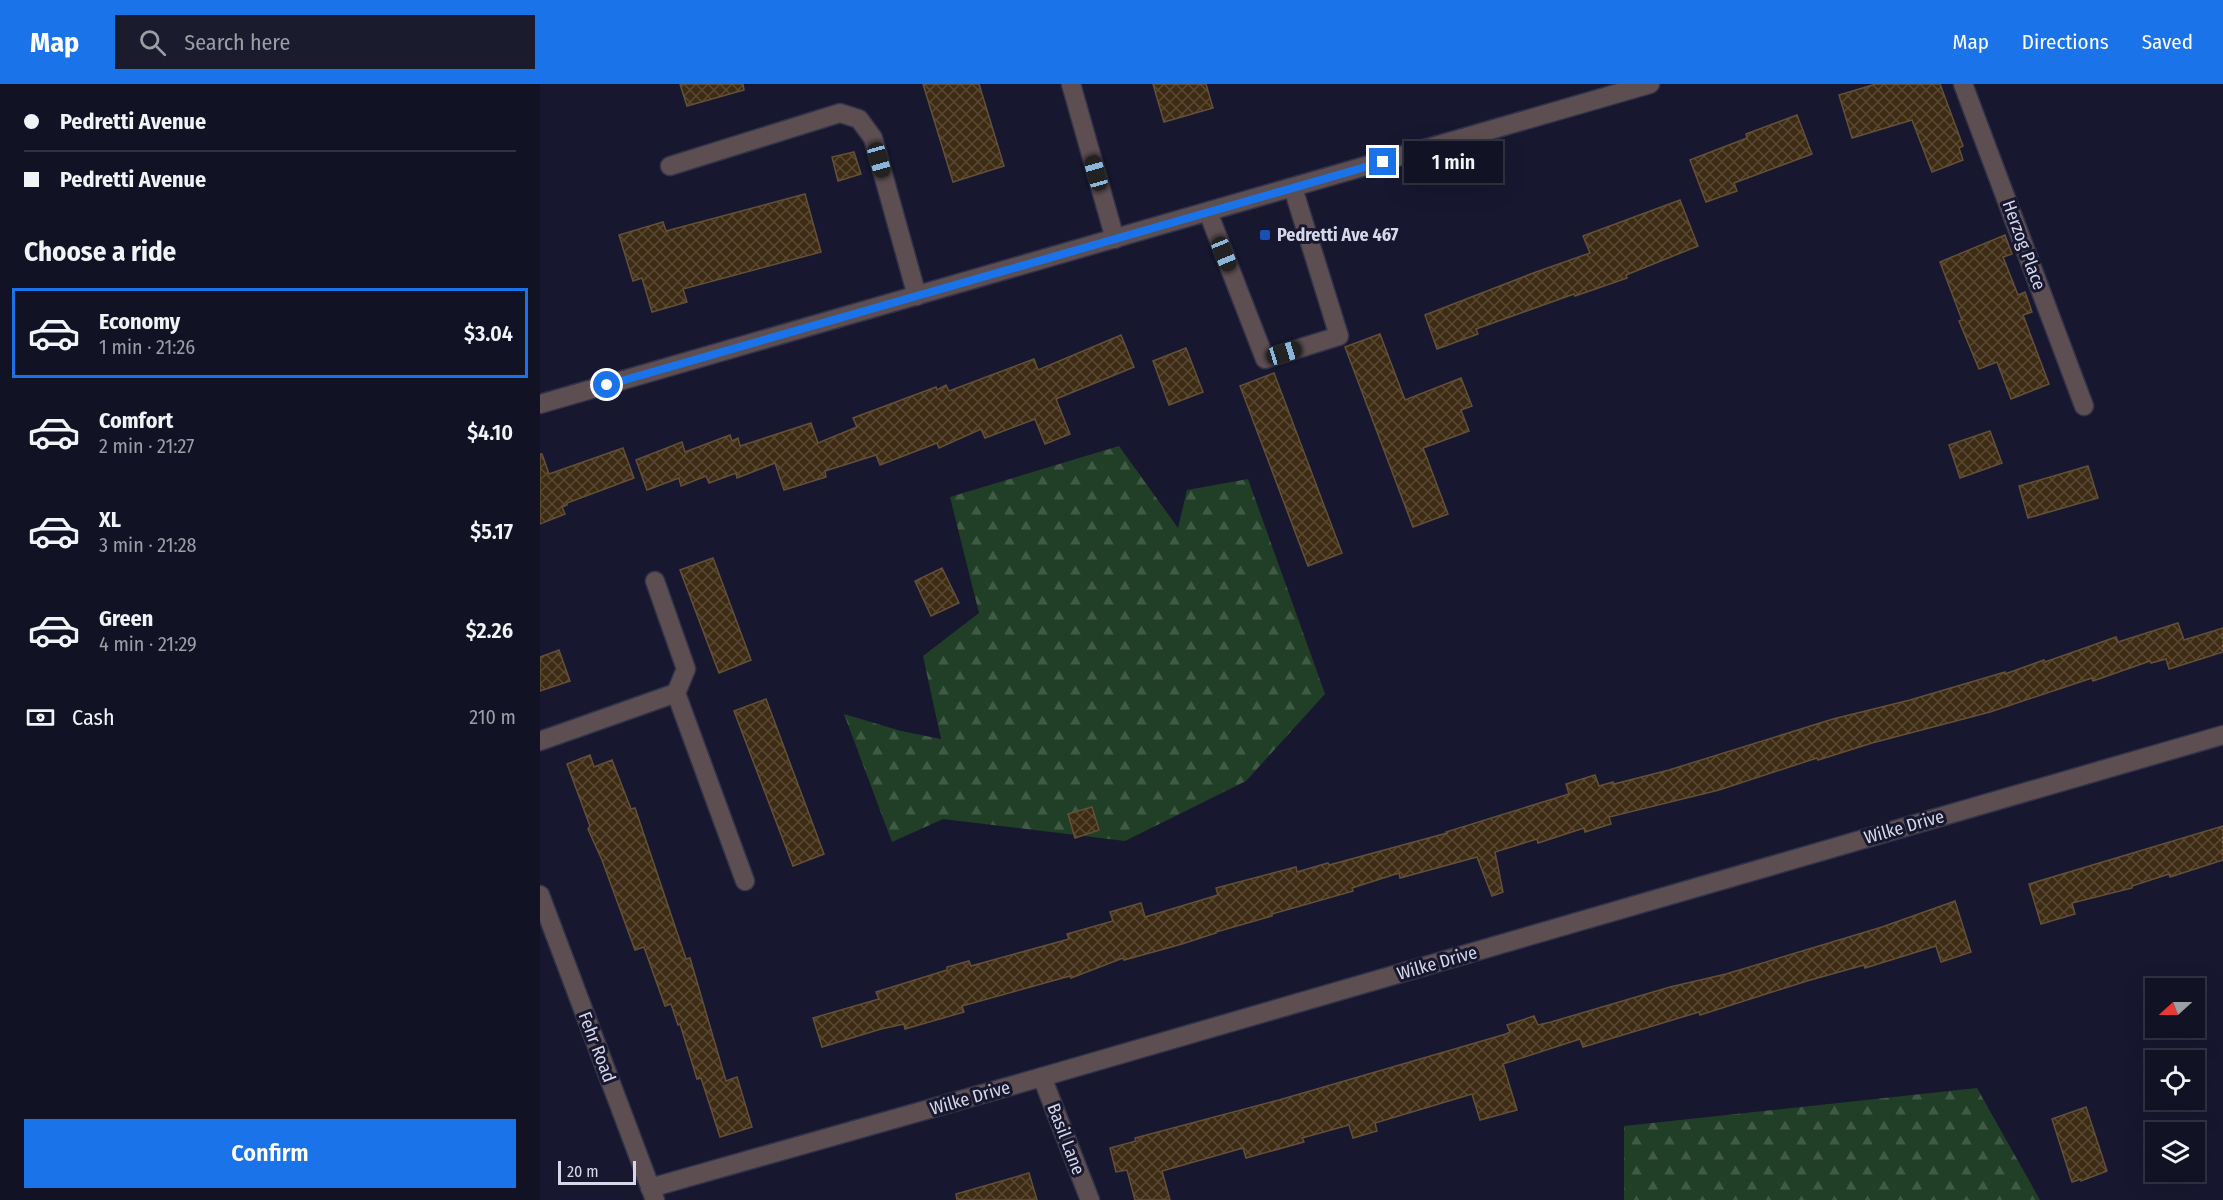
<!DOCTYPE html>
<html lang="en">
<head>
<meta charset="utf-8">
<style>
	body { margin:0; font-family:"Fira Sans Condensed",sans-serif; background:#1a1b2c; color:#f1f3f6; height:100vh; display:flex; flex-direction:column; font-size:22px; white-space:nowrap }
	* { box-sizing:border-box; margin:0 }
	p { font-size:20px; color:#9c9ea6 }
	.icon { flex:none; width:33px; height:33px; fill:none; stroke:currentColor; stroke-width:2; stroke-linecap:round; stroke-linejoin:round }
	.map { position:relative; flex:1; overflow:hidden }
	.sheet { display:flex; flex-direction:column; background:#111224; width:540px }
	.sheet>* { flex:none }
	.top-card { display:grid; align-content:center; height:132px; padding:0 24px; background:#111224 }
	.needle { width:39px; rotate:249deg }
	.tools { position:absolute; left:1605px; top:894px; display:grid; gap:12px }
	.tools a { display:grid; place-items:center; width:60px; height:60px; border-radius:0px; background:#111224; box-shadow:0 6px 24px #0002,0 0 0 2px #303241; font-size:30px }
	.scale { position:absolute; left:18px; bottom:15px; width:78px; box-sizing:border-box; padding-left:6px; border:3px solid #d6d8e9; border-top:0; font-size:16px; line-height:21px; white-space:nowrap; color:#d6d8e9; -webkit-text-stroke:4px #171830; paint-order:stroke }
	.end { position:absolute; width:27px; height:27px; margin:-14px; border:8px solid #1a73e8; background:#fff; box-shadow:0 0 0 3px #fff }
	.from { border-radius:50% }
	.bubble { position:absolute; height:42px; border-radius:0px; background:#111224; box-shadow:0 6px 24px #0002,0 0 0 2px #303241; font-size:20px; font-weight:600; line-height:42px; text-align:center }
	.car { position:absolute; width:18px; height:36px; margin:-18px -9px; border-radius:8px; box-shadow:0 0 4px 2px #0007; background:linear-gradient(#222 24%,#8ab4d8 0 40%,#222 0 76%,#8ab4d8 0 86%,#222 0) }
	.top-card b { display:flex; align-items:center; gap:21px; height:57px; font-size:22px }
	.top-card b+b { border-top:2px solid #303241 }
	.top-card i { width:15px; height:15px; background:#f1f3f6 }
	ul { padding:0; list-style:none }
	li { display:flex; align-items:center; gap:18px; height:90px; margin:0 12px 9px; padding:0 12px; border:3px solid transparent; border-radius:0px }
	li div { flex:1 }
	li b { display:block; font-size:22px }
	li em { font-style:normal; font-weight:600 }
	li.selected { border-color:#1a73e8 }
	li>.icon { width:54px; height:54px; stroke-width:1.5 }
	h2 { padding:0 24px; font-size:27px; line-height:72px }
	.pay { display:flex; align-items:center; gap:15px; height:66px; padding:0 24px; font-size:22px }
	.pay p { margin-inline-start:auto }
	.button { display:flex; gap:12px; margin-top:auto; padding:12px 24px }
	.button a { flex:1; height:69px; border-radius:0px; background:#1a73e8; color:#fff; font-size:24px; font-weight:600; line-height:69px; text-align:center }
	header { display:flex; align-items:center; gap:36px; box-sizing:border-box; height:84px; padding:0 30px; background:#1a73e8; color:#fff }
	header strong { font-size:28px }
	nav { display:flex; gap:33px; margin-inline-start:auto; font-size:21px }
	.search { width:420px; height:54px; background:#1a1b2c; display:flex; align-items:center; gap:15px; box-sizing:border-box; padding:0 21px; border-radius:0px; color:#9c9ea6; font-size:22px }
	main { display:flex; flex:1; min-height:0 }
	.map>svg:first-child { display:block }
	.forest { fill:url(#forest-firs) }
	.building { fill:url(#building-cross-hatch); stroke:#645037; stroke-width:1.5 }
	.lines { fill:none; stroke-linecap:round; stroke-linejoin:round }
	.minor-casing { stroke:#32334a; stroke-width:21 }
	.minor { stroke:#5d4e51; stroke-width:18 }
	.route { stroke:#1a73e8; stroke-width:8 }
	.transit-dot { fill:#1a4fb4; stroke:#171830; stroke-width:2 }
	.labels { text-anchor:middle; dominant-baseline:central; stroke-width:6; stroke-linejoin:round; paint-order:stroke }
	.poi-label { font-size:18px; font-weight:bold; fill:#d6d8e9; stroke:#171830; text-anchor:start }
	.street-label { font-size:18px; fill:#d6d8e9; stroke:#171830 }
</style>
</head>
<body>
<header>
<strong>Map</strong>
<div class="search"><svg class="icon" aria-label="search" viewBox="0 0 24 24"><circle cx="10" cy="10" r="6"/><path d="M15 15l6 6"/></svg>Search here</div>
<nav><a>Map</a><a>Directions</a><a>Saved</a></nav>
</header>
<main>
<section class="sheet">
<div class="top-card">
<b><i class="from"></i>Pedretti Avenue</b>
<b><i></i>Pedretti Avenue</b>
</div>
<h2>Choose a ride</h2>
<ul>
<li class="selected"><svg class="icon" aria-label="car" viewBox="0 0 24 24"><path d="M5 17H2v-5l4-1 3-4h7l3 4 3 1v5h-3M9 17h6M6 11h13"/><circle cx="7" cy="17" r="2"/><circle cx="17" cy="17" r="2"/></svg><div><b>Economy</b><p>1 min · 21:26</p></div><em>$3.04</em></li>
<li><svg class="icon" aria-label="car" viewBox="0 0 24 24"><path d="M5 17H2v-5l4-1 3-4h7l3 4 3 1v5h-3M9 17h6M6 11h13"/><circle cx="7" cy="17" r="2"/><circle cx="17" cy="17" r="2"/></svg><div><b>Comfort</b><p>2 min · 21:27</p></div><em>$4.10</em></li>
<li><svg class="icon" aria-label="car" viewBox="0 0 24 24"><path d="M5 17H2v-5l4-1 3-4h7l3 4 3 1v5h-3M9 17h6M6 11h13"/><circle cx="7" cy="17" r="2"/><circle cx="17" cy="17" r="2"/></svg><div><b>XL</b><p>3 min · 21:28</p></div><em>$5.17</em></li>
<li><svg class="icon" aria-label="car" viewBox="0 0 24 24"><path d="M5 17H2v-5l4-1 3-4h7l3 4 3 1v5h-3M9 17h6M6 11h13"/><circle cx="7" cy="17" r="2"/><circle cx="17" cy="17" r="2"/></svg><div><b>Green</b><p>4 min · 21:29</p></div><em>$2.26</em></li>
</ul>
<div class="pay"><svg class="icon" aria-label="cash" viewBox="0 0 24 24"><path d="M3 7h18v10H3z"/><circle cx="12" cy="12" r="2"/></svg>Cash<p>210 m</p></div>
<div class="button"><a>Confirm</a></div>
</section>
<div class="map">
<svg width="1683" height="1116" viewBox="0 0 1683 1116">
	<defs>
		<pattern id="forest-firs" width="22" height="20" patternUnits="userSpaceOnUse" patternTransform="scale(1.5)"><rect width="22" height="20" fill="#203f26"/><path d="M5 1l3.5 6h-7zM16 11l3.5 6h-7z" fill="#405a46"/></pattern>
		<pattern id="building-cross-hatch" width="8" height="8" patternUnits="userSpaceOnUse" patternTransform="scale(1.5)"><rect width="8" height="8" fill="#3e2b13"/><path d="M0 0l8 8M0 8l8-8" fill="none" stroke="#594935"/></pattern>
	</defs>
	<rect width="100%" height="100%" fill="#171830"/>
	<g class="forest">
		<path d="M 579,362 L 638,444 L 647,406 L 708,395 L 785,610 L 706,697 L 585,757 L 403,735 L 352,758 L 304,630 L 361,647 L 401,655 L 383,572 L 439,529 L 410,413 Z"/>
		<path d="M 1437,1004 L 1500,1116 L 1084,1116 L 1084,1042 Z"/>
	</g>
	<g class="building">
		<path d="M 140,0 L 203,0 L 204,6 L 147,22 Z"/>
		<path d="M 383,0 L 439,0 L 464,82 L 413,98 Z"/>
		<path d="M 613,0 L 666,0 L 673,24 L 624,38 Z"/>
		<path d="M 1336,0 L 1400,0 L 1423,62 L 1419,64 L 1423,76 L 1392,88 L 1372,36 L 1312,54 L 1299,11 Z"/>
		<path d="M 1257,31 L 1272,70 L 1194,99 L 1197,107 L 1166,118 L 1150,76 L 1207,54 L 1206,50 Z"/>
		<path d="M 314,68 L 321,90 L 298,97 L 292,73 Z"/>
		<path d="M 265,110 L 281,168 L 143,205 L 147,218 L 112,228 L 102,194 L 93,197 L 79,151 L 123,138 L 126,147 Z"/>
		<path d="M 1140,116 L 1158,162 L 1086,191 L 1087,194 L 1035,212 L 1034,210 L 936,245 L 938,250 L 897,265 L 885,231 L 996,188 L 1050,169 L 1043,152 Z"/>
		<path d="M 1465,151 L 1472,170 L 1463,173 L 1478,211 L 1485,208 L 1492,228 L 1483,231 L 1509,300 L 1471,315 L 1457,278 L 1439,285 L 1419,237 L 1422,236 L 1400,178 Z"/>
		<path d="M 840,250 L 865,316 L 921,294 L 932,322 L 921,326 L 929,347 L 883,364 L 908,430 L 873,443 L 805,263 Z"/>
		<path d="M 581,251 L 594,283 L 516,315 L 530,350 L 505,360 L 495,335 L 445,354 L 441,345 L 399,364 L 397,359 L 340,381 L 336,371 L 285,387 L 286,393 L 244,406 L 235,379 L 197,394 L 196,389 L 169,399 L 166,392 L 141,402 L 139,394 L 107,406 L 96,376 L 142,358 L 145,368 L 190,351 L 192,357 L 198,354 L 200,362 L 271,339 L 278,359 L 317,343 L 313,334 L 396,303 L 397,306 L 406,301 L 409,307 L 494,275 L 498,286 Z"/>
		<path d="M 646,264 L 663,308 L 629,321 L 613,277 Z"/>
		<path d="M 734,289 L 802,469 L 768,482 L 700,302 Z"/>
		<path d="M 1450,347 L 1462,379 L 1420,394 L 1409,361 Z"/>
		<path d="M 83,364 L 94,394 L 27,419 L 27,421 L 22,423 L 25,430 L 0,440 L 0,370 L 2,370 L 9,390 Z"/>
		<path d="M 1548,382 L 1558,414 L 1488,434 L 1479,402 Z"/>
		<path d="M 173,474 L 211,576 L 179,589 L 140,486 Z"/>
		<path d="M 402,484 L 419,519 L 391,532 L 375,497 Z"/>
		<path d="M 1638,539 L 1644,556 L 1683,544 L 1683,568 L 1629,585 L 1626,575 L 1611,579 L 1610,577 L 1553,597 L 1552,594 L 1450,628 L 1332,659 L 1278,676 L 1277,674 L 1179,706 L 1069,733 L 1071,740 L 1045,748 L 1044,744 L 998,759 L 997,755 L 955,768 L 963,808 L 952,812 L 937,773 L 860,794 L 859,789 L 812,804 L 813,807 L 732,830 L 732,832 L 676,848 L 676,849 L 642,860 L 584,876 L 583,874 L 531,894 L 530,892 L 422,922 L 424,928 L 365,945 L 364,940 L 341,945 L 282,963 L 273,934 L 339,915 L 336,908 L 407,886 L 407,883 L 429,877 L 431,882 L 529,855 L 527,850 L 573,837 L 570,828 L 601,819 L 605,833 L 678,811 L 676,804 L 756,783 L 757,788 L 788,779 L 789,781 L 907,749 L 906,748 L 1029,710 L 1026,700 L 1055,691 L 1059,702 L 1073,698 L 1074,700 L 1129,686 L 1293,635 L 1370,616 L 1465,588 L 1465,590 L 1504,576 L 1505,578 L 1576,553 L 1578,558 Z"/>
		<path d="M 19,566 L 30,597 L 0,607 L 0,573 Z"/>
		<path d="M 226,615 L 284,770 L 253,782 L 194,627 Z"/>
		<path d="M 50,671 L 54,683 L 72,676 L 91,725 L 95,724 L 146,875 L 150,874 L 186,997 L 197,993 L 212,1043 L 180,1053 L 161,994 L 157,995 L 140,940 L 138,941 L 131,920 L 125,922 L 104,863 L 95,866 L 62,776 L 48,745 L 50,742 L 27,680 Z"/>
		<path d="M 552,723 L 559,746 L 535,754 L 528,730 Z"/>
		<path d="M 1683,742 L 1683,776 L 1630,793 L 1629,790 L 1592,802 L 1592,804 L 1532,819 L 1535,830 L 1501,840 L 1489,800 Z"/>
		<path d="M 1415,817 L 1431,868 L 1401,878 L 1396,862 L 1325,884 L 1324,881 L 1267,897 L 1160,931 L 1159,928 L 1043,963 L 1040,955 L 963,980 L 977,1026 L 940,1036 L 932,1010 L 835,1039 L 837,1047 L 813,1054 L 809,1041 L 762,1054 L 764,1058 L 706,1074 L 703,1064 L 622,1087 L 630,1116 L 595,1116 L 587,1086 L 576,1088 L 570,1064 L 596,1057 L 595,1054 L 739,1016 L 966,950 L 970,948 L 967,941 L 994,932 L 998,941 L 1011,938 L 1130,903 L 1186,890 L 1342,843 Z"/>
		<path d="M 1546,1023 L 1567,1087 L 1541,1097 L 1541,1095 L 1532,1098 L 1512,1035 Z"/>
		<path d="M 489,1089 L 497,1116 L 417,1116 L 416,1110 Z"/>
	</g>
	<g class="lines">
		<defs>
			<g id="minor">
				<path d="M 531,0 L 575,155"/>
				<path d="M 1423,0 L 1544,322"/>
				<path d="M 130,82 L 300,29 L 319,35 L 333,54 L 377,212"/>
				<path d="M 668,128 L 725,275 L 799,252 L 753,104"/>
				<path d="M 0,320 L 1110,0"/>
				<path d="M 115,497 L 146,585 L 136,609 L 205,797"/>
				<path d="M 0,657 L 136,609"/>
				<path d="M 0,811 L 115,1116"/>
				<path d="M 502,993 L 550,1116"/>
				<path d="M 110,1104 L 502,993 L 1683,651"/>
			</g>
		</defs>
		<use href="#minor" class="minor-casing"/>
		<use href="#minor" class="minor"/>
	</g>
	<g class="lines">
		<path class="route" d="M 67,301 L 843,78"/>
	</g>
	<rect class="transit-dot" x="719" y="145" width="12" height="12" rx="3"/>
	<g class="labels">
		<g class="poi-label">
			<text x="737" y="151">Pedretti Ave 467</text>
		</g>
		<g class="street-label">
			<text transform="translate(1484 161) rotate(70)">Herzog Place</text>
			<text transform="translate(1364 743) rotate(-16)">Wilke Drive</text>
			<text transform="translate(897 879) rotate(-16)">Wilke Drive</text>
			<text transform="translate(57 963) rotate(69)">Fehr Road</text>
			<text transform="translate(430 1014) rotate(-16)">Wilke Drive</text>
			<text transform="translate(526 1055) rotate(69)">Basil Lane</text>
		</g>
	</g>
</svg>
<div class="tools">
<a><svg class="needle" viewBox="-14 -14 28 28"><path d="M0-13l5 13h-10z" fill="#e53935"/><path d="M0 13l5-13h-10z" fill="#9c9ea6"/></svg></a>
<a><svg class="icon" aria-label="locate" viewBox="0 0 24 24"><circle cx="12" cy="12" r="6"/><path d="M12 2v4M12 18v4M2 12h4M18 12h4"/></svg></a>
<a><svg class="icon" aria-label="layers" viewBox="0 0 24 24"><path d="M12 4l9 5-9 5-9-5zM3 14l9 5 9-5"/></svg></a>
</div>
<div class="scale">20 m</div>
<i class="end from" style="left:67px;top:301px"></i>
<i class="end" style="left:843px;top:78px"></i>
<div class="bubble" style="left:864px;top:57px;width:99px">1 min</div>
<i class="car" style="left:339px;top:76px;rotate:164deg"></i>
<i class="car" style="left:556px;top:89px;rotate:344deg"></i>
<i class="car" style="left:684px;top:170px;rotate:158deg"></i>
<i class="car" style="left:744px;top:269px;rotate:73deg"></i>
</div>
</main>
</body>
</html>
